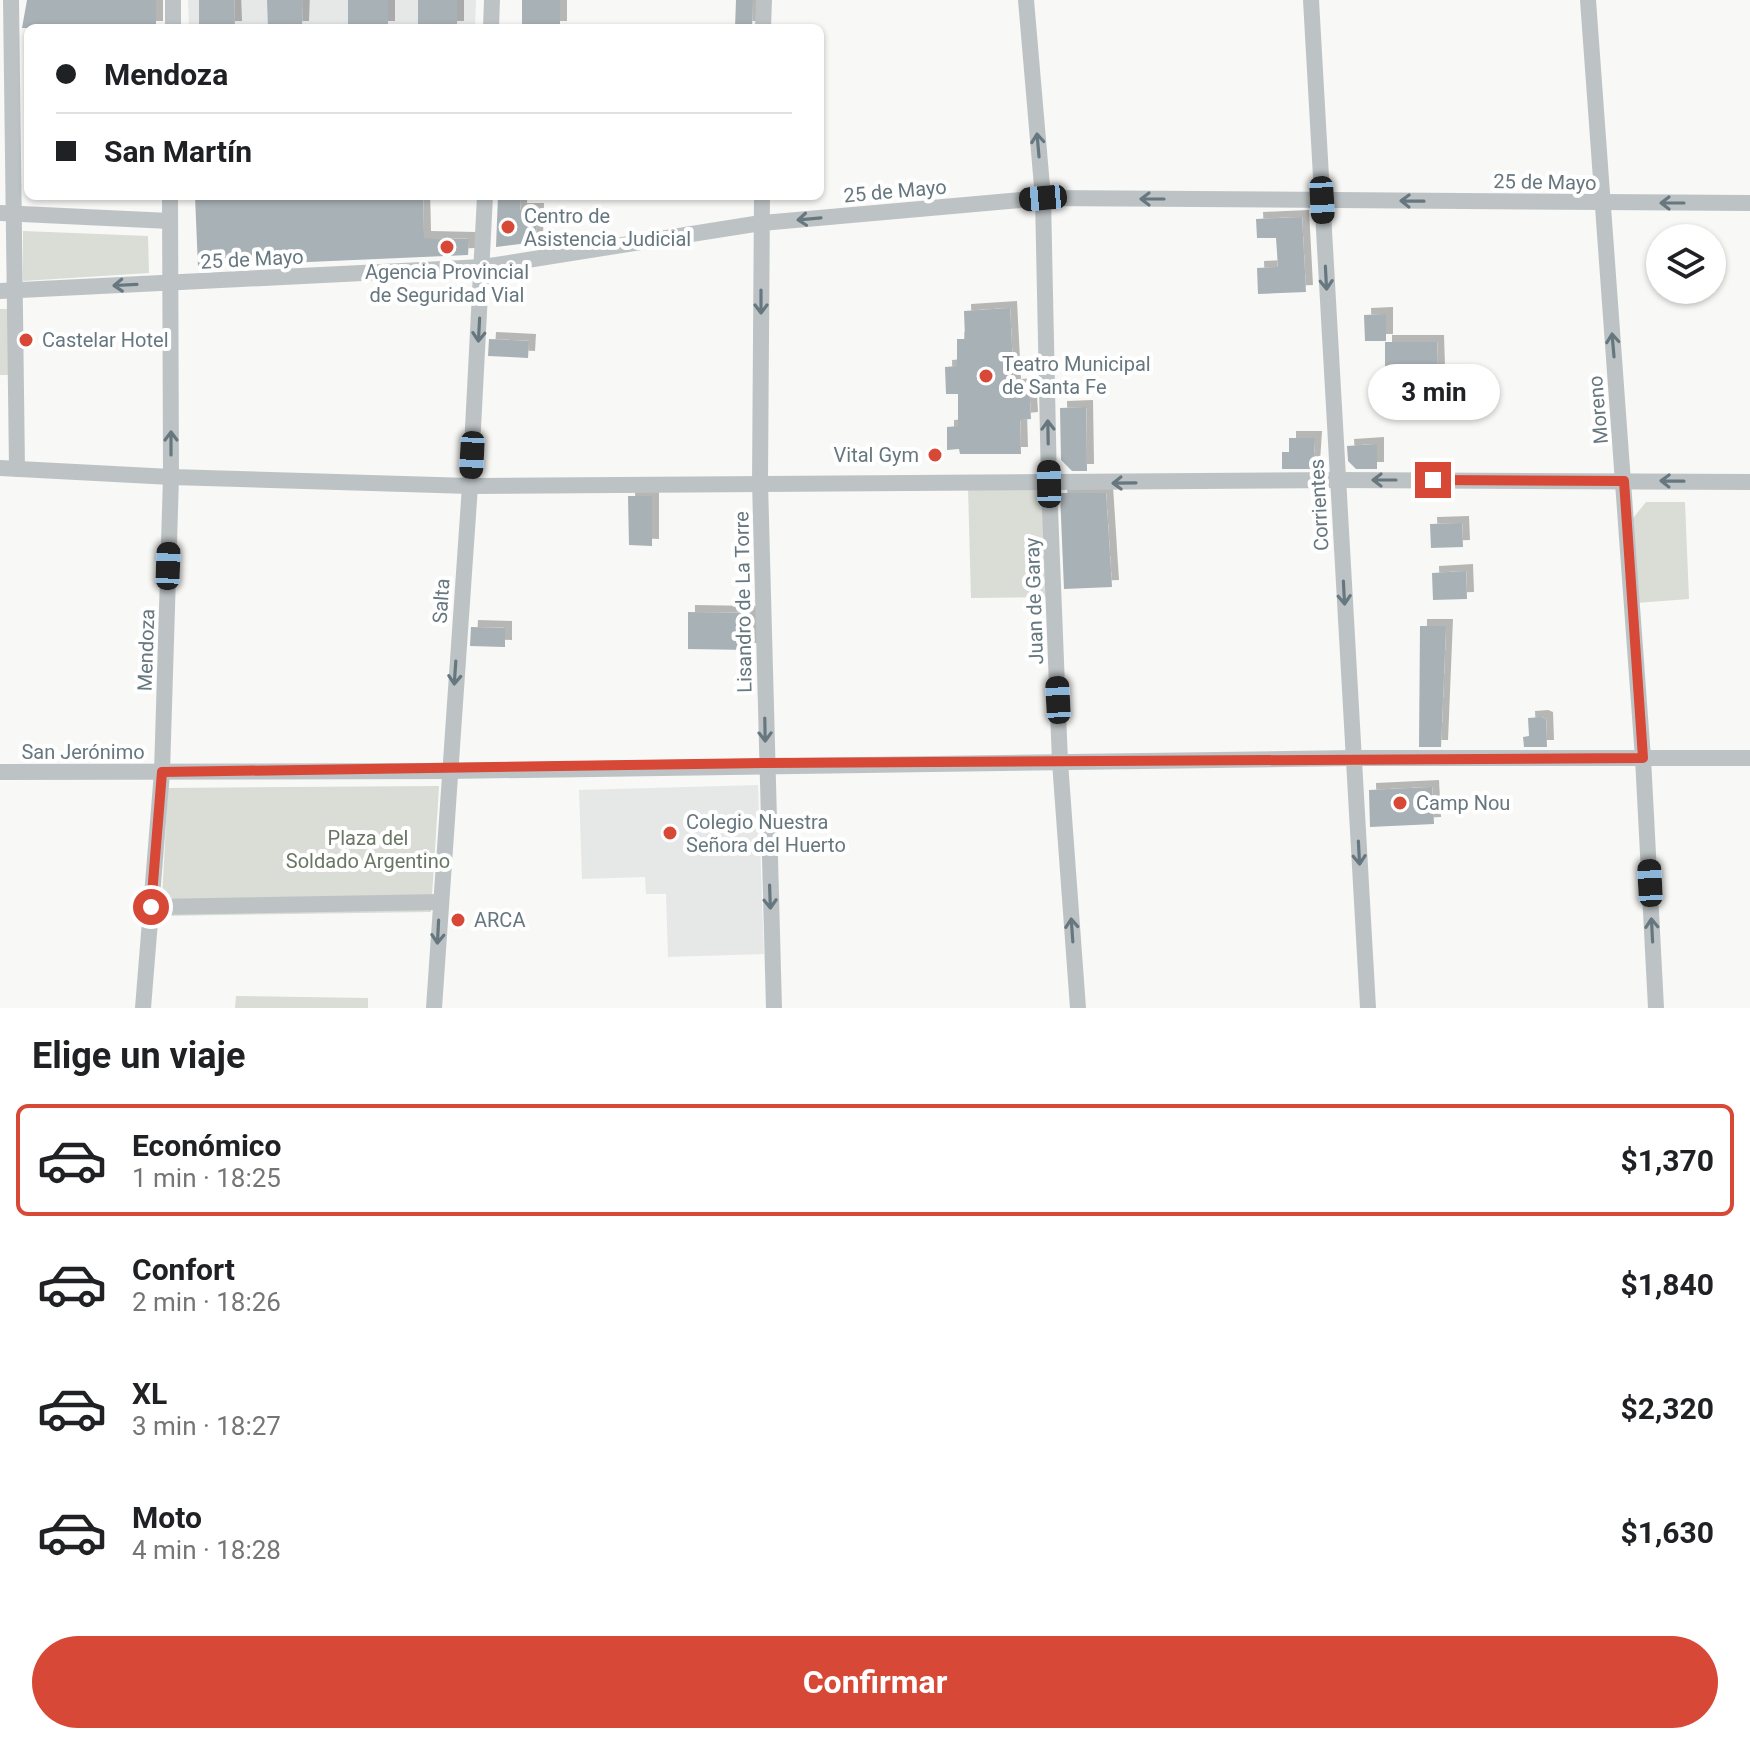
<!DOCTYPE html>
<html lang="es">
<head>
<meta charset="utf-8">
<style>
	body { margin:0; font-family:Roboto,sans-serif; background:#f6f6f6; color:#202124; height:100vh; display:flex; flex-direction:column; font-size:30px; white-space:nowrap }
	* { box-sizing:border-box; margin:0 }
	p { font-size:26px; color:#757577 }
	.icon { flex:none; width:44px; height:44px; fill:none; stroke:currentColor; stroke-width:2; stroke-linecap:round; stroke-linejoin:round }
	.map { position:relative; height:1008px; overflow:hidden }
	.details { display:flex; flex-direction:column; background:#fff; flex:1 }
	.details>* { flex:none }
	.hud { position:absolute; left:24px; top:24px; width:800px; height:176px; border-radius:12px; box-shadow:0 2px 6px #0004; display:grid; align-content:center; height:176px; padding:0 32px; background:#fff }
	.tools { position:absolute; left:1646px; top:224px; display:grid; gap:16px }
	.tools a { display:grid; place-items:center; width:80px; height:80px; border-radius:50%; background:#fff; box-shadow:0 2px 6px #0004; font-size:40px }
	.end { position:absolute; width:36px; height:36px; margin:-18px; border:10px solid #d74837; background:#fff; box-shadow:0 0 0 4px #fff }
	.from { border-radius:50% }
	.bubble { position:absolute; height:56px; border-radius:28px; background:#fff; box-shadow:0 2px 6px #0004; font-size:26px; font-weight:700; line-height:56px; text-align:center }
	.car { position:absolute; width:24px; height:48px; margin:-24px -12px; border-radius:10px; box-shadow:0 0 6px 2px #0007; background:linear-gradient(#222 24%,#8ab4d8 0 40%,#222 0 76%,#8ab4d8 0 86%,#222 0) }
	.hud b { display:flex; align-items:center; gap:28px; height:76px; font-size:30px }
	.hud b+b { border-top:2px solid #e0e0e0 }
	.hud i { width:20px; height:20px; background:#202124 }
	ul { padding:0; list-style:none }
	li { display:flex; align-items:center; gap:24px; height:112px; margin:0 16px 12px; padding:0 16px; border:4px solid transparent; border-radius:12px }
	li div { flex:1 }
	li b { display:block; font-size:30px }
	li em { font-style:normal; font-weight:700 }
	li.active { border-color:#d74837 }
	li>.icon { width:72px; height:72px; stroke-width:1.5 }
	h2 { padding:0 32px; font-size:36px; line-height:96px }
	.action { display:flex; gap:16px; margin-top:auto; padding:16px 32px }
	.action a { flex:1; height:92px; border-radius:48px; background:#d74837; color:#fff; font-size:32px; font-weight:700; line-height:92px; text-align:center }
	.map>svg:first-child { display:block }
	.built { fill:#e6e8e7 }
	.green { fill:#d9ddd5 }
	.building { fill:#a8b1b5; filter:url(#shadow) }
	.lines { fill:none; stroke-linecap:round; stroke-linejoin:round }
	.street { stroke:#bdc3c5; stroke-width:16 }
	.oneway { stroke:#66777f }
	.route { stroke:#d74837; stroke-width:10 }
	.poi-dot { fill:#d74837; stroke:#fff; stroke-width:3 }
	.labels { text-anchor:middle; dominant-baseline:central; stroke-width:8; stroke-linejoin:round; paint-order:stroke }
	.street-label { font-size:20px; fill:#66777f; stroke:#fff }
	.poi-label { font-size:20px; fill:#66777f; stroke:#fff; text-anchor:start }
	.park-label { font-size:20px; fill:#6a7764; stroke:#fff }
</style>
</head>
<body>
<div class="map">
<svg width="1750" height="1008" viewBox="0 0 1750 1008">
	<defs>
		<filter id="shadow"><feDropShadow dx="7" dy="-7" stdDeviation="0" flood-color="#0004"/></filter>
	</defs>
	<rect width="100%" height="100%" fill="#f8f8f6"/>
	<g class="built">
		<path d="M 188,0 L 476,0 L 475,28 L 189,28 Z"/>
		<path d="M 758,785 L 764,954 L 668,957 L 666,894 L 646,894 L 645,877 L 582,879 L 579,790 Z"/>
	</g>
	<g class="green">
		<path d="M 23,231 L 148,236 L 149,273 L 23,281 Z"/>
		<rect x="0" y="309" width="8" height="66"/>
		<path d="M 968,487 L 1045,487 L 1049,597 L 971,598 Z"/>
		<path d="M 1646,502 L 1685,502 L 1689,599 L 1636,603 L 1630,522 Z"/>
		<path d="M 439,786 L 431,912 L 161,916 L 168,788 Z"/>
		<path d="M 236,996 L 368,998 L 368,1008 L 235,1008 Z"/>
	</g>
	<g class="building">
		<path d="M 27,0 L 156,0 L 156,28 L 22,28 Z"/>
		<path d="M 199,0 L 234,0 L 235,28 L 199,28 Z"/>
		<path d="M 267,0 L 303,0 L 302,28 L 268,28 Z"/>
		<rect x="348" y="0" width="40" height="28"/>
		<rect x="418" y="0" width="39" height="28"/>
		<rect x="522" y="0" width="38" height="28"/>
		<path d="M 736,0 L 753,0 L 752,28 L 735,28 Z"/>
		<path d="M 195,196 L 423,196 L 424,238 L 469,239 L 468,255 L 198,267 Z"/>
		<path d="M 498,196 L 521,196 L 520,210 L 537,210 L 536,242 L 496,247 Z"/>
		<path d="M 1302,217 L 1306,292 L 1258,294 L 1257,268 L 1278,267 L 1276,238 L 1257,238 L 1256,219 Z"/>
		<path d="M 1010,308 L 1014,386 L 1029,385 L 1031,419 L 1020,420 L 1021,454 L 960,454 L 959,449 L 947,450 L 947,427 L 958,426 L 958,394 L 946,394 L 945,367 L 957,366 L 957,339 L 965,339 L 964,311 Z"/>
		<path d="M 1386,314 L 1386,341 L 1365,341 L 1364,315 Z"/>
		<path d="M 489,339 L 529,341 L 528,358 L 488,356 Z"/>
		<path d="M 1385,342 L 1437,342 L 1439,405 L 1385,407 Z"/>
		<path d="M 1086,407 L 1087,471 L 1072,471 L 1061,460 L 1060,408 Z"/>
		<path d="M 1289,438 L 1315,438 L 1313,469 L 1282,469 L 1282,452 L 1289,452 Z"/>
		<path d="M 1377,444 L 1377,469 L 1356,469 L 1348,461 L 1347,446 Z"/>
		<path d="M 1060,493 L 1106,493 L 1112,587 L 1064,589 Z"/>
		<path d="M 628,496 L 652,496 L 652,546 L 629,545 Z"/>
		<path d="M 1462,523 L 1463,547 L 1431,548 L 1430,524 Z"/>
		<path d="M 1466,571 L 1467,599 L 1433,600 L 1432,573 Z"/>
		<path d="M 688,612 L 750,613 L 750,650 L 688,649 Z"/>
		<path d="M 1420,626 L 1446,626 L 1441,747 L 1419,747 Z"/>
		<path d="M 471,627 L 505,628 L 505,647 L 470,646 Z"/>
		<path d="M 1541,717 L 1546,719 L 1547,747 L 1524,747 L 1523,737 L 1529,736 L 1528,718 Z"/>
		<path d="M 1432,787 L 1434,824 L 1370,827 L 1369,790 Z"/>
	</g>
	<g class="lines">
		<g class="street">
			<path d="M 11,0 L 17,469"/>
			<path d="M 1026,0 L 1043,198 L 1049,484 L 1060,762 L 1078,1008"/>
			<path d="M 1311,0 L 1368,1008"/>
			<path d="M 1588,0 L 1643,758 L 1656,1008"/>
			<path d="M 173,28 L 173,0"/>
			<path d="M 491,28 L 492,0"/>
			<path d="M 763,28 L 764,0"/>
			<path d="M 762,196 L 760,482 L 774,1008"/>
			<path d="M 0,213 L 170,221"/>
			<path d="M 0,291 L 483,267 L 761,223 L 1043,198 L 1750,203"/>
			<path d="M 0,468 L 171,477 L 470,486 L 1337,480 L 1750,482"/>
			<path d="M 0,772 L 448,771 L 1353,758 L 1750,758"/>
			<path d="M 151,907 L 440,902"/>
			<path d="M 143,1008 L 162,772 L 171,477 L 170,196"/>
			<path d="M 434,1008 L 470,486 L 485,196"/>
		</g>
	</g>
	<defs><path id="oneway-shaft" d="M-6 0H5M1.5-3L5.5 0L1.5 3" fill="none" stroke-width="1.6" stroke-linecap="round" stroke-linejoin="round" transform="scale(2)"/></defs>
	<g class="oneway">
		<use href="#oneway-shaft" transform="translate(1038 145) rotate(-95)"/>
		<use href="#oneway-shaft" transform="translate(1152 199) rotate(-180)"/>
		<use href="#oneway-shaft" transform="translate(1412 201) rotate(-179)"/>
		<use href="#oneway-shaft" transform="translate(1672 203) rotate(-180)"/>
		<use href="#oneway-shaft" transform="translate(809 219) rotate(175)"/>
		<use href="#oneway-shaft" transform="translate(1326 278) rotate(87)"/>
		<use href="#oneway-shaft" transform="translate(125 285) rotate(177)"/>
		<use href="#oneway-shaft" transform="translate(761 302) rotate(90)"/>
		<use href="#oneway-shaft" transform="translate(479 330) rotate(93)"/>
		<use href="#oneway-shaft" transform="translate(1613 345) rotate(-95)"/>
		<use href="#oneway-shaft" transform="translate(1048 432) rotate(-91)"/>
		<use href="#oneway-shaft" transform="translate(171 443) rotate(-90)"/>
		<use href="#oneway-shaft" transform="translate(1384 480) rotate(-180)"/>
		<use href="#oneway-shaft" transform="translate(1672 481) rotate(-179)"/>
		<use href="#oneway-shaft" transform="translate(1124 483) rotate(179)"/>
		<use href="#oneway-shaft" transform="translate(1344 593) rotate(87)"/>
		<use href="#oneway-shaft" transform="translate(455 673) rotate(94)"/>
		<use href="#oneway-shaft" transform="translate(765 730) rotate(89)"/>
		<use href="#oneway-shaft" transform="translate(1359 853) rotate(87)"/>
		<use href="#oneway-shaft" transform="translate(770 897) rotate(88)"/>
		<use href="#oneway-shaft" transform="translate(1072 930) rotate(-94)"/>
		<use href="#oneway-shaft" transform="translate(1652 930) rotate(-93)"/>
		<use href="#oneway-shaft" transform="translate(438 932) rotate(93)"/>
	</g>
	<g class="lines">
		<path class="route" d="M 151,907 L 162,772 L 766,763 L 1643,758 L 1624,481 L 1433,480"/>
	</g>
	<g class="poi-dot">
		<circle cx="508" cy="227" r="8"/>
		<circle cx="447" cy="247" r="8"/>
		<circle cx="26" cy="340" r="8"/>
		<circle cx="986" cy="376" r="8"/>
		<circle cx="935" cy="455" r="8"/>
		<circle cx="1400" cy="803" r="8"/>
		<circle cx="670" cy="833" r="8"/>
		<circle cx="458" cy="920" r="8"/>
	</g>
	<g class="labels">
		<g class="street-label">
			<text transform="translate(1545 182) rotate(1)">25 de Mayo</text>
			<text transform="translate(895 191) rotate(-5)">25 de Mayo</text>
			<text transform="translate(252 259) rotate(-3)">25 de Mayo</text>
			<text transform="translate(1598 410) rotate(-95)">Moreno</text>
			<text transform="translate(1319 505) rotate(-93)">Corrientes</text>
			<text transform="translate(441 601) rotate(-86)">Salta</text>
			<text transform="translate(1034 601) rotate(-92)">Juan de Garay</text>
			<text transform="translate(743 602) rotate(-91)">Lisandro de La Torre</text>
			<text transform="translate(146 650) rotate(-88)">Mendoza</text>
			<text x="83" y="752">San Jerónimo</text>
		</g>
		<g class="poi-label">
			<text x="524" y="216">Centro de<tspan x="524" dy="23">Asistencia Judicial</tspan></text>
			<text x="447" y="272" text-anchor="middle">Agencia Provincial<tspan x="447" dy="23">de Seguridad Vial</tspan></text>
			<text x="42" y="340">Castelar Hotel</text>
			<text x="1002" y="364">Teatro Municipal<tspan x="1002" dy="23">de Santa Fe</tspan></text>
			<text x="919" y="455" text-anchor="end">Vital Gym</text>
			<text x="1416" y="803">Camp Nou</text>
			<text x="686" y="822">Colegio Nuestra<tspan x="686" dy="23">Señora del Huerto</tspan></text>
			<text x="474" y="920">ARCA</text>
		</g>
		<g class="park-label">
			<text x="368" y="838">Plaza del<tspan x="368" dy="23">Soldado Argentino</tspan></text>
		</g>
	</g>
</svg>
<div class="tools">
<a><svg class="icon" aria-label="layers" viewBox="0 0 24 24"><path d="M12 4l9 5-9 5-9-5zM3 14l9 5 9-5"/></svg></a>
</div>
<i class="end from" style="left:151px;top:907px"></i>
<i class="end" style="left:1433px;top:480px"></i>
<div class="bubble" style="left:1368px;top:364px;width:132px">3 min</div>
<i class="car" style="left:1043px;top:198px;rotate:265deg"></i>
<i class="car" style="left:1322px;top:200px;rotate:177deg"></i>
<i class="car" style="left:472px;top:455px;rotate:183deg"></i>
<i class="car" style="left:1049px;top:484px;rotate:359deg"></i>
<i class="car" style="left:168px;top:566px;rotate:2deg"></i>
<i class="car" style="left:1058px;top:700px;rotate:357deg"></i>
<i class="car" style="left:1650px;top:883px;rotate:357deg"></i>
<div class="hud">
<b><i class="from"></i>Mendoza</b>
<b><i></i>San Martín</b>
</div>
</div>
<section class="details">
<h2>Elige un viaje</h2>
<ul>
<li class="active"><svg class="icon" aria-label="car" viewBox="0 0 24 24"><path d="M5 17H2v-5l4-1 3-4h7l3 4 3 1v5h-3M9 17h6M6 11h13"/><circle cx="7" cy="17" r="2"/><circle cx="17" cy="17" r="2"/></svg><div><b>Económico</b><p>1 min · 18:25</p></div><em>$1,370</em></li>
<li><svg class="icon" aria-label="car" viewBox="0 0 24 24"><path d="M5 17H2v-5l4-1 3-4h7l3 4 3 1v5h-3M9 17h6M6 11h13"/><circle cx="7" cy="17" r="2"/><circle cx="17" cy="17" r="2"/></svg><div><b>Confort</b><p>2 min · 18:26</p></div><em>$1,840</em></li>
<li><svg class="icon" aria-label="car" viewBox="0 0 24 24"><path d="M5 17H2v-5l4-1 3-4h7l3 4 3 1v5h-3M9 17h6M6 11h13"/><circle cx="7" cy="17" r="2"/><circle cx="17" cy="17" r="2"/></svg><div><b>XL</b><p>3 min · 18:27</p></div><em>$2,320</em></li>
<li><svg class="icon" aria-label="car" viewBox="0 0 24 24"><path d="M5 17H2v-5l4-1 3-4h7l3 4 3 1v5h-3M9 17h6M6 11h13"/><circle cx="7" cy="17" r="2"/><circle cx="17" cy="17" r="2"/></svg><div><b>Moto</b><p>4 min · 18:28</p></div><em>$1,630</em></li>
</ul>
<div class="action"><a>Confirmar</a></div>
</section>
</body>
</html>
